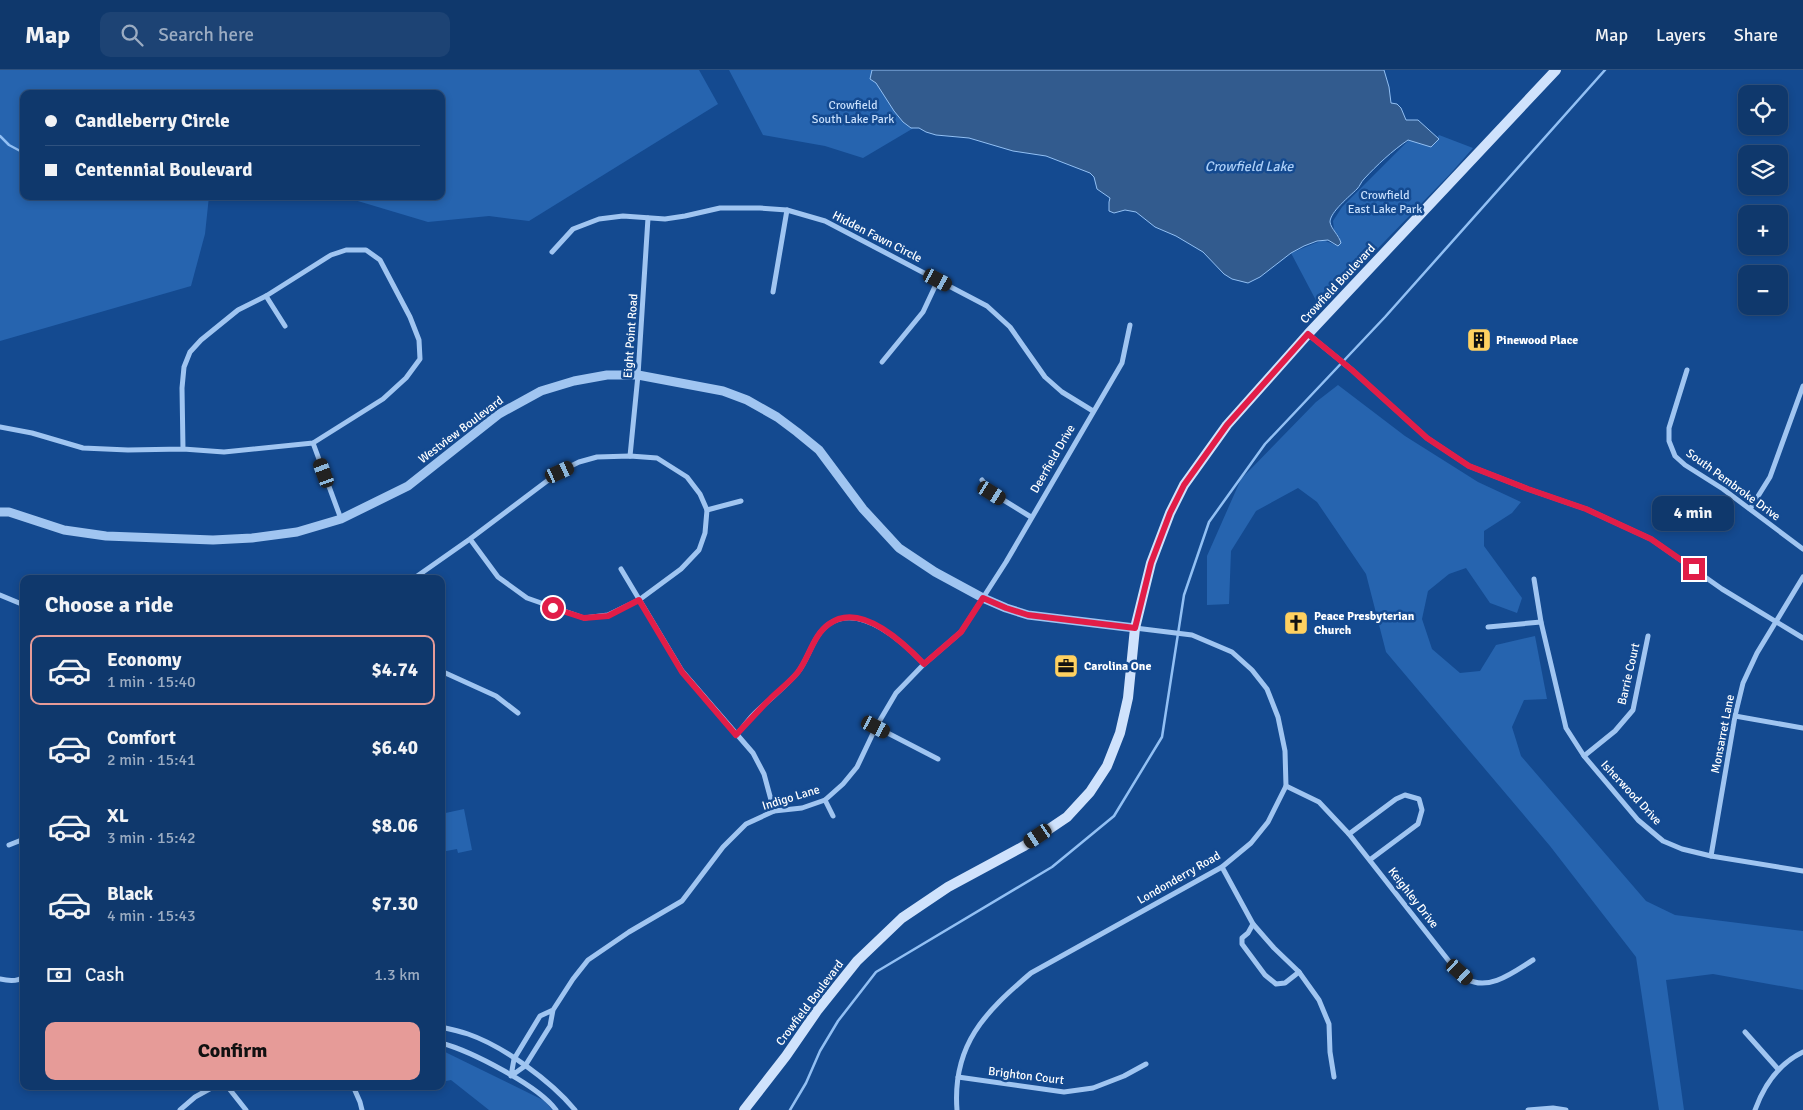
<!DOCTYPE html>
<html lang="en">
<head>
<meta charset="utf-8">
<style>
	body { margin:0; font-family:Signika,sans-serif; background:#1d4374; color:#f1f3f6; height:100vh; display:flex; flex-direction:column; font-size:19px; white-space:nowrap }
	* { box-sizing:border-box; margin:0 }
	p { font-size:16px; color:#9bacc2 }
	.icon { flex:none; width:28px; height:28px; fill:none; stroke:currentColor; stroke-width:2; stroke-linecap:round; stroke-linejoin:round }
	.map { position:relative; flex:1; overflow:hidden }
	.sheet { position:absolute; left:20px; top:505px; width:425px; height:515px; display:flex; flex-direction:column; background:#0f386c; border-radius:10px; box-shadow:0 2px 8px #0003,0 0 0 1px #2f527f }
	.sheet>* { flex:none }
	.guide { position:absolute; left:20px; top:20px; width:425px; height:110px; border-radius:10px; box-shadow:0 2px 8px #0003,0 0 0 1px #2f527f; display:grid; align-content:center; height:110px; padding:0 25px; background:#0f386c }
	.buttons { position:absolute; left:1738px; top:15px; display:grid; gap:10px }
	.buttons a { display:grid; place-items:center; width:50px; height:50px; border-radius:10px; background:#0f386c; box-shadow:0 2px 8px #0003,0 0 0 1px #2f527f; font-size:25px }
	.end { position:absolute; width:22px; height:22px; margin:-11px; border:6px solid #e11d48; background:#fff; box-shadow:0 0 0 2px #fff }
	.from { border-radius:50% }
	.bubble { position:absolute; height:35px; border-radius:10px; background:#0f386c; box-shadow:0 2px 8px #0003,0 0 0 1px #2f527f; font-size:16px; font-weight:700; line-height:35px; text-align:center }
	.car { position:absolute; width:15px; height:30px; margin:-15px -8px; border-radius:6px; box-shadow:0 0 4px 1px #0007; background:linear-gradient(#222 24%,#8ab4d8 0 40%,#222 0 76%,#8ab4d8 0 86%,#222 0) }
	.guide b { display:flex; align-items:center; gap:18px; height:48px; font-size:19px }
	.guide b+b { border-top:1px solid #2f527f }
	.guide i { width:12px; height:12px; background:#f1f3f6 }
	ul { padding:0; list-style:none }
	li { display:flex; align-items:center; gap:15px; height:70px; margin:0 10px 8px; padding:0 15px; border:2px solid transparent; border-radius:10px }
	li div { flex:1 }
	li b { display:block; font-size:19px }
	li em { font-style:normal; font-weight:700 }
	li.active { border-color:#e69b98 }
	li>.icon { width:45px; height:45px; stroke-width:1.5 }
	h2 { padding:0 25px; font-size:22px; line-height:60px }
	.pay { display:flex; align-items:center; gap:12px; height:55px; padding:0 25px; font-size:19px }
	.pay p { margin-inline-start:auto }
	.action { display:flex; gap:10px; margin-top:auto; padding:10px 25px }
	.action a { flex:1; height:58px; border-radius:10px; background:#e69b98; color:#111; font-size:20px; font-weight:700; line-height:58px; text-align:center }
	header { display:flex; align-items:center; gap:30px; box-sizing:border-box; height:70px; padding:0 25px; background:#0f386c; border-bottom:1px solid #2f527f }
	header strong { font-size:24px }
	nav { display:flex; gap:28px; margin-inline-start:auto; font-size:18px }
	.search { width:350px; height:45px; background:#1d4374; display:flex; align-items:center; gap:12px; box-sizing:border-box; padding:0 18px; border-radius:10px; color:#9bacc2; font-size:19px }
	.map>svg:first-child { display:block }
	.green { fill:#2664af }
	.water { fill:#325b8e; stroke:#92c0f4 }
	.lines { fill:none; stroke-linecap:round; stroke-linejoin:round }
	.stream { stroke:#92c0f4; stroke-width:2.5 }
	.minor { stroke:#a0c5f1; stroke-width:5 }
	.tertiary { stroke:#a0c5f1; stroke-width:9 }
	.secondary { stroke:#cfe2fc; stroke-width:10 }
	.route { stroke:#e11d48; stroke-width:6 }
	.labels { text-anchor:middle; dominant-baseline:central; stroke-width:5; stroke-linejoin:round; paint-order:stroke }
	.park-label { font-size:12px; fill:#c7dffc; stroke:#144a90 }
	.street-label { font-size:12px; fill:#fff; stroke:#144a90 }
	.poi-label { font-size:12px; font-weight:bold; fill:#fff; stroke:#144a90; text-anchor:start }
	.water-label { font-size:14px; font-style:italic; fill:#accff8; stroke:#144a90 }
</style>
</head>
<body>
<header>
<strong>Map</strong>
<div class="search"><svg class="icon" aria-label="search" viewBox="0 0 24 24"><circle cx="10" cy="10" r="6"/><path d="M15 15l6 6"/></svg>Search here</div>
<nav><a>Map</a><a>Layers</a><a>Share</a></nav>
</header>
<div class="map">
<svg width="1803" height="1040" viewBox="0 0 1803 1040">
	<rect width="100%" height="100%" fill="#144a90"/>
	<g class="green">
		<path d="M 0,0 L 699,0 L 718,34 L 529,151 L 489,146 L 428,152 L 341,126 L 441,126 L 441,24 L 24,24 L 24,126 L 209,126 L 205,164 L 191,216 L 0,271 Z"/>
		<path d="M 729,0 L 882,0 L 917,56 L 863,88 L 825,76 L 763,65 Z"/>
		<path d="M 1439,65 L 1473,78 L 1450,104 L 1320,238 L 1291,183 L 1323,170 L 1338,176 L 1340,168 L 1334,160 L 1333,151 L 1342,137 L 1409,70 L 1418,70 L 1431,77 Z"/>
		<path d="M 1338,315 L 1405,366 L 1478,412 L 1521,432 L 1512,443 L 1484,461 L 1484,476 L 1522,528 L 1517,543 L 1490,533 L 1466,498 L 1449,504 L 1428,521 L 1422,549 L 1432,579 L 1460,603 L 1480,601 L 1496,575 L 1535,566 L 1547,629 L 1524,630 L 1512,657 L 1521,686 L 1646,831 L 1675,845 L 1803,861 L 1803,920 L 1713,904 L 1666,910 L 1684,1040 L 1659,1040 L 1636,887 L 1550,776 L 1386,582 L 1366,504 L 1317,432 L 1298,418 L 1256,441 L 1231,481 L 1229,534 L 1207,535 L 1207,486 L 1241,409 L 1316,332 Z"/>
		<path d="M 464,739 L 472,780 L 458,783 L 457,779 L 441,782 L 441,744 Z"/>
		<path d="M 441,980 L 545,1031 L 552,1040 L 489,1040 L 451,1010 L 441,1012 Z"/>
	</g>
	<path class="water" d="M 872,0 L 1384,0 L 1389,17 L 1391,33 L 1397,34 L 1401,38 L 1406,50 L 1418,50 L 1439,69 L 1431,77 L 1408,70 C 1392,81 1377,95 1364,109 C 1361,112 1360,116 1357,119 C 1350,126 1330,142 1330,152 C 1331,159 1339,165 1341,173 L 1338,176 L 1328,170 L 1317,171 L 1304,176 L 1291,183 L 1260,207 L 1248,213 L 1232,209 L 1224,204 L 1203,182 L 1176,166 L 1155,157 L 1136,142 L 1125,140 L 1114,143 L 1109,141 L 1109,132 L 1110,128 L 1097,119 L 1094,107 L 1090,103 L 1046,86 L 1013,81 L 969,68 L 936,65 L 926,62 L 919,58 L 911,58 L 903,52 L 894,41 L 876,13 L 870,9 Z"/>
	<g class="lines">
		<g class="stream">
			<path d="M 0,66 L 9,75 L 24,83"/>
			<path d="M 790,1040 L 806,1013 L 820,981 L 838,951 L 876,902 L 1052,797 L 1114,746 L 1162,667 L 1184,525 L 1209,452 L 1265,374 L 1385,247 L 1605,0"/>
		</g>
		<g class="minor">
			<path d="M 552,182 L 573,159 L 599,149 L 623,146 L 665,149 L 685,146 L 720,138 L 760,138 L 787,140 L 825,151 L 987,236 L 1010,257 L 1045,307 L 1062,322 L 1093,341"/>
			<path d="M 773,222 L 787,140"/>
			<path d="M 266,226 L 285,256"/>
			<path d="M 1308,264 L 1352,300 L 1427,368 L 1469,396 L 1528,419 L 1586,439 L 1651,469 L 1722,519 L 1803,568"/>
			<path d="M 882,292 L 923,242 L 938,210"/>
			<path d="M 1687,300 L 1669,358 L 1669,371 L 1675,386 L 1685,395 L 1723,419 L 1803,479"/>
			<path d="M 0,357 L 32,363 L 83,378 L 128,380 L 183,379 L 224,382 L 313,373 L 383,329 L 406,308 L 420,289 L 419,270 L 410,247 L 380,190 L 366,180 L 346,180 L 331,185 L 266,226 L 238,240 L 201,270 L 190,282 L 184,297 L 182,318 L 183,379"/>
			<path d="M 313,373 L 341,449"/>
			<path d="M 630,386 L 638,305 L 648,148"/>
			<path d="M 982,410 L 992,423 L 1031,447"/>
			<path d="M 1750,439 L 1770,407 L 1803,316"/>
			<path d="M 707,440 L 741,431"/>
			<path d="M 621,499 L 682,601 L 753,683 L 764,704 L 774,741"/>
			<path d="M 413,509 L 470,469 L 559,402 L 579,392 L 597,387 L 630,386 L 657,388 L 687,407 L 700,424 L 707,440 L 705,463 L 699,480 L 681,499 L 639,530 L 608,545 L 584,548 L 527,528 L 498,507 L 470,469"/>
			<path d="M 1534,509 L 1541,552 L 1566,658 L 1584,686 L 1638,750 L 1663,771 L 1682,779 L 1711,786 L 1803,801"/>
			<path d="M 0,525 L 24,535"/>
			<path d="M 1488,557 L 1541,552"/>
			<path d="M 441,601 L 496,626 L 518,643"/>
			<path d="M 1735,646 L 1803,658"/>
			<path d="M 876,657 L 938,689"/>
			<path d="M 736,665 C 742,659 747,651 753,645 C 768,630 785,618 798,602 C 809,588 813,565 829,554 C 860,532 904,573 924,594"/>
			<path d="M 1584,686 L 1615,661 L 1633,640 L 1648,566"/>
			<path d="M 1286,716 L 1319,732 L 1349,764 L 1452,895 C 1457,900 1462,905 1467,909 C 1489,922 1515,901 1533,890"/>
			<path d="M 825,730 L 833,746"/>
			<path d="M 1349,764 L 1396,729 L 1405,725 L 1419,729 L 1422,740 L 1418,754 L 1371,789"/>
			<path d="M 9,775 L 24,769"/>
			<path d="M 1711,786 L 1735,646 L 1743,613 L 1757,583 L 1803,507"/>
			<path d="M 1222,797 L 1253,854 L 1274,878 L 1299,902 L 1319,930 L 1329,954 L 1330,982 L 1334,1007"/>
			<path d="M 1253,854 L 1248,863 L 1242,868 L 1242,874 L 1265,905 L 1276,914 L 1285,913 L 1299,902"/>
			<path d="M 0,909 C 8,911 17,912 24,907"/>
			<path d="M 553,940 L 540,946 L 514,989 L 511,1006 L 525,996 L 550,956 L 553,940 L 573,909 L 588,890 L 629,862 L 682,831 L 723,777 L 746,754 L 774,741 L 802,738 L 825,730 L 843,714 L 857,697 L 876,657 L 896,623 L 924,594 L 961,562 L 1006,492 L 1122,293 L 1130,255"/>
			<path d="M 441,957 C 450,959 459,961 468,964 C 503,976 551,1011 575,1040"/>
			<path d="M 1745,962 L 1778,999"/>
			<path d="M 441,973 C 471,981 539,1016 556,1040"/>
			<path d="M 958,1007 L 1064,1022 L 1093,1018 L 1124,1006 L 1146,994"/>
			<path d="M 227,1016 L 246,1040"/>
			<path d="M 353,1016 L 360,1032 L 362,1040"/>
			<path d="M 180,1040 L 195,1027 L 215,1016"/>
			<path d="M 957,1040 C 952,975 985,942 1031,903 L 1222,797 L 1251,773 L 1268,752 L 1286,716 L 1285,681 L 1278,647 L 1267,619 L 1252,600 L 1232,582 L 1192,565 L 1135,558"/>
			<path d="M 1528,1040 L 1553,1038 L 1566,1040"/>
			<path d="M 1755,1040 C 1764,1015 1778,994 1803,982"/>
		</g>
		<path class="tertiary" d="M 0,442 L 9,442 L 64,460 L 106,466 L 213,470 L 252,468 L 297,462 L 341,449 L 408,416 L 499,344 L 541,321 L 574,311 L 607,305 L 638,305 L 723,321 L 747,330 L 777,347 L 797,362 L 819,380 L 863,439 L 899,478 L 935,502 L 983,528 L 1006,538 L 1028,545 L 1135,558"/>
		<path class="secondary" d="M 744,1040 L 786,986 L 817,941 L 857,891 L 902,848 L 948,817 L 1024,776 L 1067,747 L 1090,722 L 1107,696 L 1120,663 L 1128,628 L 1135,558 L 1151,493 L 1170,443 L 1184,415 L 1227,355 L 1308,264 L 1556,0"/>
	</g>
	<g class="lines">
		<path class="route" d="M 553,538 L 584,548 L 608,546 L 639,530 L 682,602 L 736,665 C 747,653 758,641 770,629 C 779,620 790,612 798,602 C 809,588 813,565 829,554 C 860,531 904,573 924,594 L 961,562 L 983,528 L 1006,538 L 1028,545 L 1135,558 L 1151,493 L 1170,443 L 1184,415 L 1227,355 L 1308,264 L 1352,300 L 1427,368 L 1469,396 L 1528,419 L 1586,439 L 1651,469 L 1694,499"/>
	</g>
	<defs>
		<symbol id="building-square" viewBox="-11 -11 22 22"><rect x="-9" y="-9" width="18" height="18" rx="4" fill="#ffd160" stroke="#144a90"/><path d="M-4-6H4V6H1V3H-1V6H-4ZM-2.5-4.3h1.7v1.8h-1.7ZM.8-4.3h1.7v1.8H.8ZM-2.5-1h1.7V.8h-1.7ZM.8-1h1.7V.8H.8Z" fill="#111"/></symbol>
		<symbol id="church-square" viewBox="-11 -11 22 22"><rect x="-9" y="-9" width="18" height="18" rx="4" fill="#ffd160" stroke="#144a90"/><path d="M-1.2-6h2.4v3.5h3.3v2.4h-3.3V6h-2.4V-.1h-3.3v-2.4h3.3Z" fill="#111"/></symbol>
		<symbol id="office-square" viewBox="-11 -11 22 22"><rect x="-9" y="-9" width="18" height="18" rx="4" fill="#ffd160" stroke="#144a90"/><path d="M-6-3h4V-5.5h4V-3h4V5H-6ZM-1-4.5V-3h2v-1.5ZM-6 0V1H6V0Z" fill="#111"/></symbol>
	</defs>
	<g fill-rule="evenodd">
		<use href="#building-square" x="1465" y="256" width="28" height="28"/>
		<use href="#church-square" x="1282" y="539" width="28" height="28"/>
		<use href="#office-square" x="1052" y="582" width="28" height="28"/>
	</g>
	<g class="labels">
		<g class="park-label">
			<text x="853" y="35">Crowfield<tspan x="853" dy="14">South Lake Park</tspan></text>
			<text x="1385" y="125">Crowfield<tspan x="1385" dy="14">East Lake Park</tspan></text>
		</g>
		<g class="street-label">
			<text transform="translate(877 167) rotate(27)">Hidden Fawn Circle</text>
			<text transform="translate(1338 214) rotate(-47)">Crowfield Boulevard</text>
			<text transform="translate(631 266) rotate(-86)">Eight Point Road</text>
			<text transform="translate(461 360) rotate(-37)">Westview Boulevard</text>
			<text transform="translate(1053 389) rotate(-60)">Deerfield Drive</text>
			<text transform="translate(1733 415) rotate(36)">South Pembroke Drive</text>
			<text transform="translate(1629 604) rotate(-77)">Barrie Court</text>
			<text transform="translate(1723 664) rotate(-79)">Monsarret Lane</text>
			<text transform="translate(1631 723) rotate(47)">Isherwood Drive</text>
			<text transform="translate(791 728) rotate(-17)">Indigo Lane</text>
			<text transform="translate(1179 808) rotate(-30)">Londonderry Road</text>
			<text transform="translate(1413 828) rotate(52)">Keighley Drive</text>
			<text transform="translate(810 933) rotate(-53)">Crowfield Boulevard</text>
			<text transform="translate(1026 1006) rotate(7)">Brighton Court</text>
		</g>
		<g class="poi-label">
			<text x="1496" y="270">Pinewood Place</text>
			<text x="1314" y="546">Peace Presbyterian<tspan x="1314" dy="14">Church</tspan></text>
			<text x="1084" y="596">Carolina One</text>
		</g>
		<g class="water-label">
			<text x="1249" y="96">Crowfield Lake</text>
		</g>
	</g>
</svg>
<div class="buttons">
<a><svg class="icon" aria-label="locate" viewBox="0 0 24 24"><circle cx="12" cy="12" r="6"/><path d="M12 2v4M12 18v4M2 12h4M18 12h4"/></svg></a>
<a><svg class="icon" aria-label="layers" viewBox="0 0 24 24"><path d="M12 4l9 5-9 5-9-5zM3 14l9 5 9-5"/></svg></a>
<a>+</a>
<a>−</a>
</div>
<i class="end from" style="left:553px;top:538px"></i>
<i class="end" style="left:1694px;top:499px"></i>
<div class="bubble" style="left:1652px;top:426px;width:82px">4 min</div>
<i class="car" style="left:938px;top:210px;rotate:118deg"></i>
<i class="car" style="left:560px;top:402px;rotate:65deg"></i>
<i class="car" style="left:324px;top:403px;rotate:340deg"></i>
<i class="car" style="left:992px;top:423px;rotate:122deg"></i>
<i class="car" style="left:876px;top:657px;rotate:117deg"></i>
<i class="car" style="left:1038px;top:766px;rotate:236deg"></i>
<i class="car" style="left:1460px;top:902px;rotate:132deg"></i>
<div class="guide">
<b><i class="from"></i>Candleberry Circle</b>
<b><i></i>Centennial Boulevard</b>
</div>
<section class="sheet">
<h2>Choose a ride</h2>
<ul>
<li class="active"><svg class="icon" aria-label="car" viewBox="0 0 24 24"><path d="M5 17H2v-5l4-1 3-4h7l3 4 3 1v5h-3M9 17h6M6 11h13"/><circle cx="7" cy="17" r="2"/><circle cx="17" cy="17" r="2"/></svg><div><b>Economy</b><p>1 min · 15:40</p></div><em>$4.74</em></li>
<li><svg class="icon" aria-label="car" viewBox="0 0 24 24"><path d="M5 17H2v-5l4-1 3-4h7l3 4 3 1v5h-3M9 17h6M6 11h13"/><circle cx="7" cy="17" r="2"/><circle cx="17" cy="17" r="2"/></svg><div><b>Comfort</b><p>2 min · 15:41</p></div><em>$6.40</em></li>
<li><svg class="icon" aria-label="car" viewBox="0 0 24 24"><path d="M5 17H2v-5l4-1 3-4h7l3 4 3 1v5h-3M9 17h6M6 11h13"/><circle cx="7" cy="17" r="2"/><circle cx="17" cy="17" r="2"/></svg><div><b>XL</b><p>3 min · 15:42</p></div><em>$8.06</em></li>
<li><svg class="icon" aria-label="car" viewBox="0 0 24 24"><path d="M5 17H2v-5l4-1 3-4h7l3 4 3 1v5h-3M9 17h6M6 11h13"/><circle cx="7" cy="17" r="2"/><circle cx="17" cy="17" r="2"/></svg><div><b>Black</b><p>4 min · 15:43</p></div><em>$7.30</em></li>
</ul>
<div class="pay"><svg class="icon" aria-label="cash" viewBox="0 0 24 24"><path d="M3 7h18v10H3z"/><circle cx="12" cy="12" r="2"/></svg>Cash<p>1.3 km</p></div>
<div class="action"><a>Confirm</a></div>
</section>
</div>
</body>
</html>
